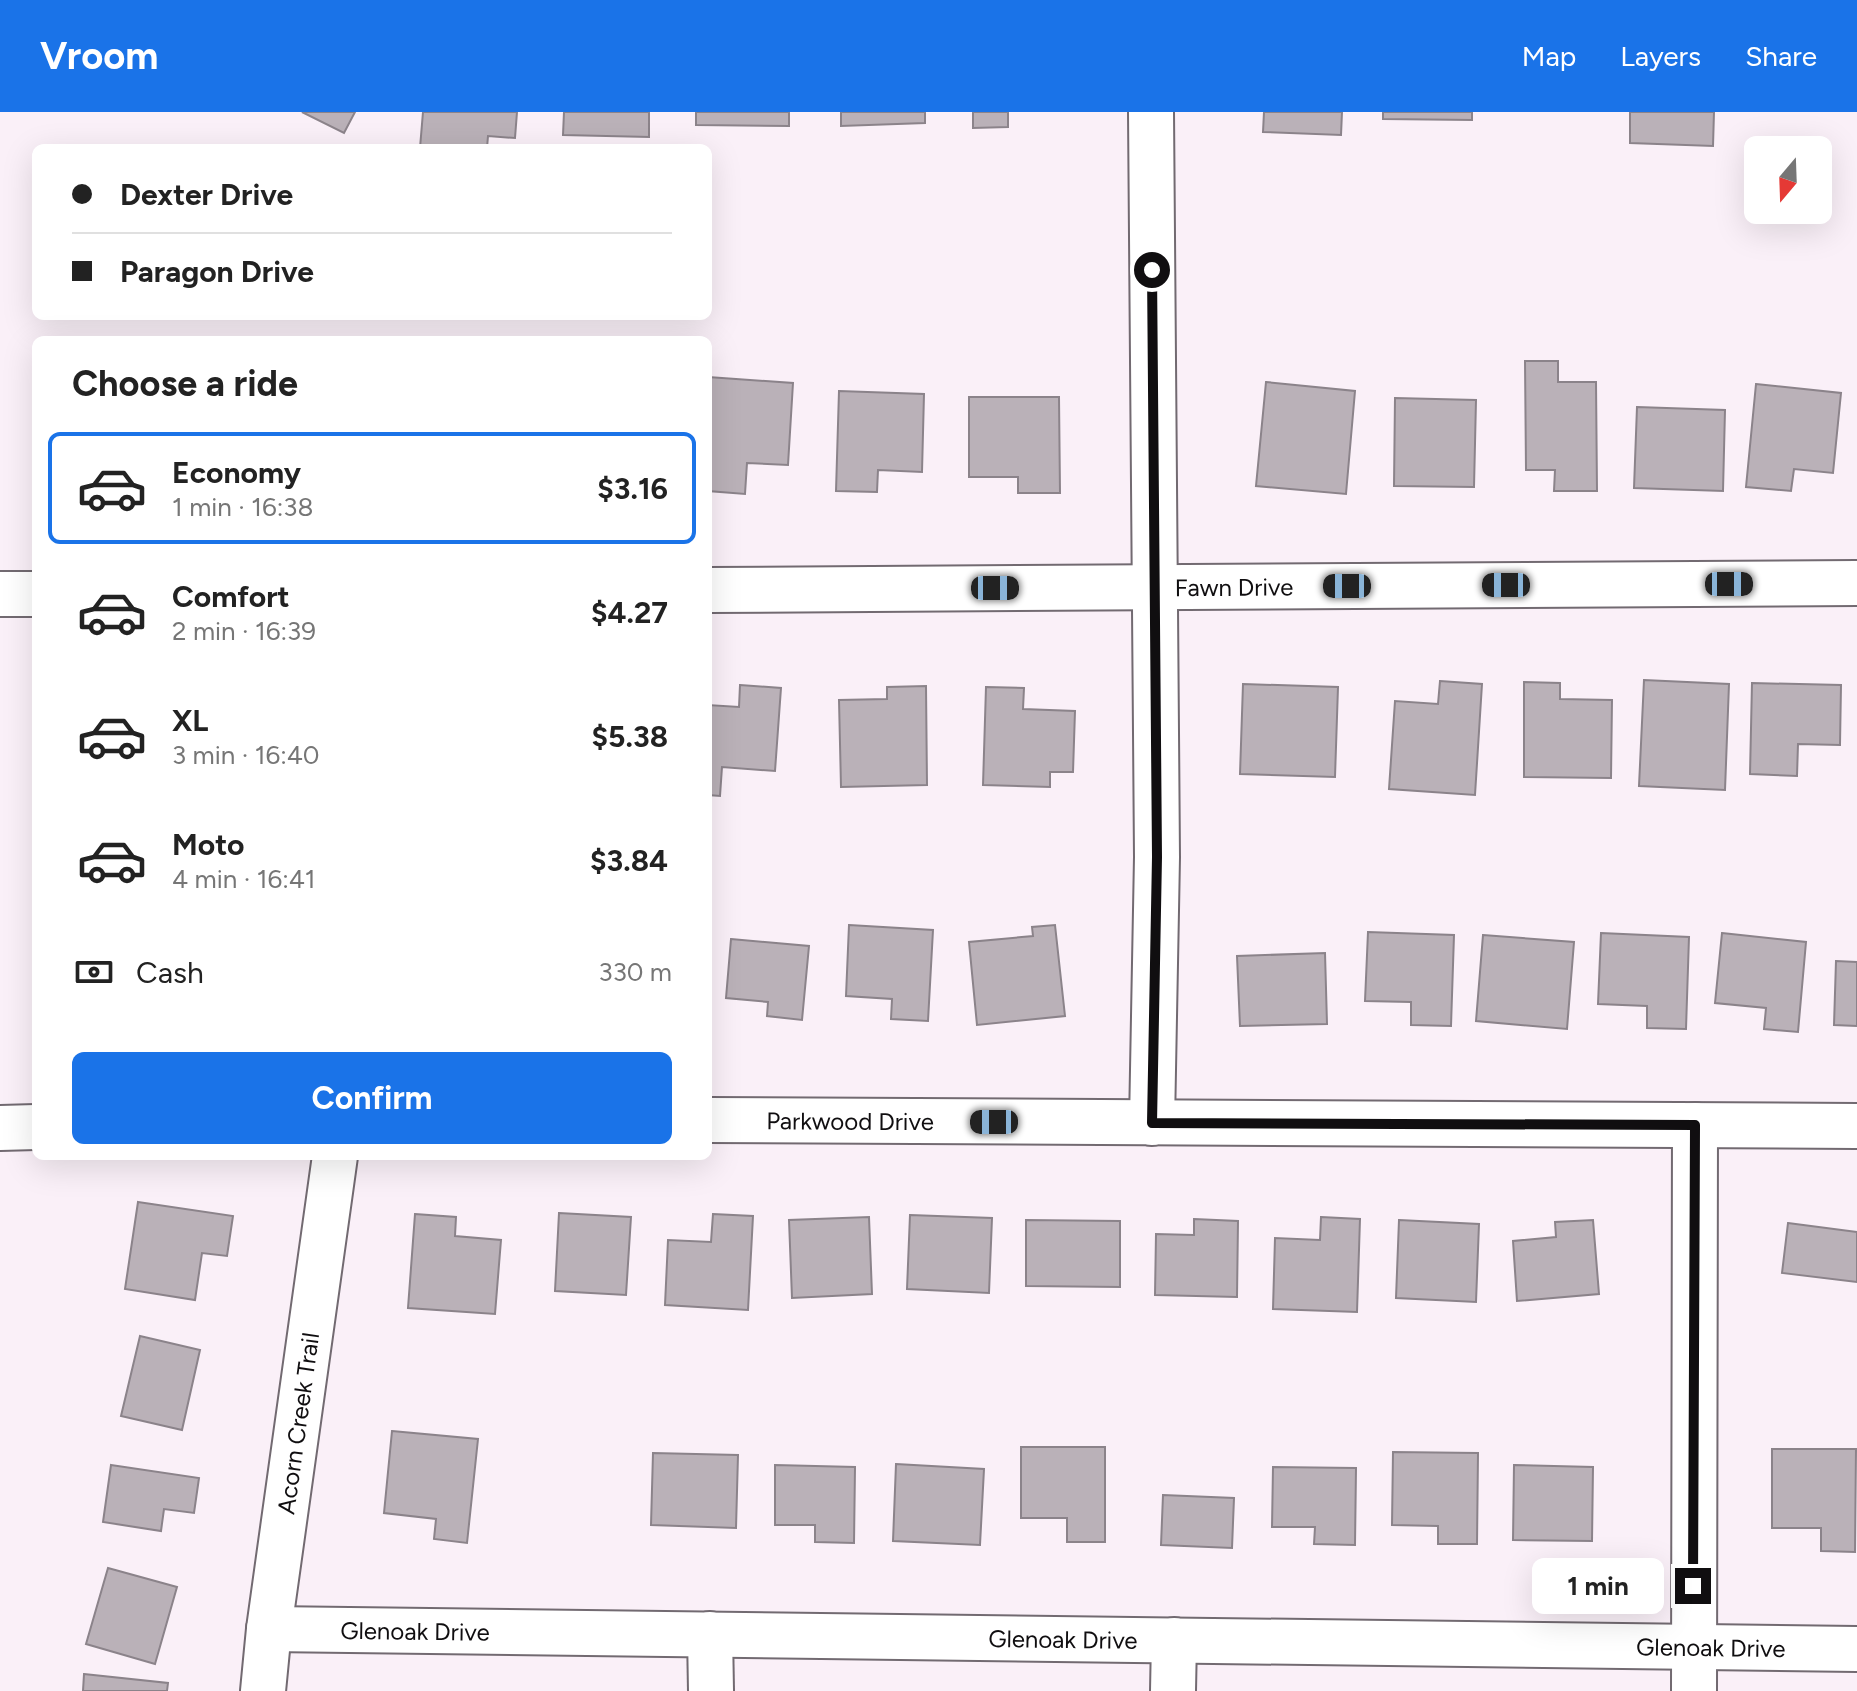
<!DOCTYPE html>
<html lang="en">
<head>
<meta charset="utf-8">
<style>
	body { margin:0; font-family:Figtree,sans-serif; background:#f6f6f6; color:#222; height:100vh; display:flex; flex-direction:column; font-size:30px; white-space:nowrap }
	* { box-sizing:border-box; margin:0 }
	p { font-size:26px; color:#767676 }
	.icon { flex:none; width:44px; height:44px; fill:none; stroke:currentColor; stroke-width:2; stroke-linecap:round; stroke-linejoin:round }
	.map { position:relative; flex:1; overflow:hidden }
	.panel { position:absolute; left:32px; top:224px; width:680px; height:824px; display:flex; flex-direction:column; background:#fff; border-radius:12px; box-shadow:0 8px 32px #0002 }
	.panel>* { flex:none }
	.hud { position:absolute; left:32px; top:32px; width:680px; height:176px; border-radius:12px; box-shadow:0 8px 32px #0002; display:grid; align-content:center; height:176px; padding:0 40px; background:#fff }
	.needle { width:52px; rotate:199deg }
	.buttons { position:absolute; left:1744px; top:24px; display:grid; gap:16px }
	.buttons a { display:grid; place-items:center; width:88px; height:88px; border-radius:12px; background:#fff; box-shadow:0 8px 32px #0002; font-size:40px }
	.end { position:absolute; width:36px; height:36px; margin:-18px; border:10px solid #100e10; background:#fff; box-shadow:0 0 0 4px #fff }
	.from { border-radius:50% }
	.bubble { position:absolute; height:56px; border-radius:12px; background:#fff; box-shadow:0 8px 32px #0002; font-size:26px; font-weight:700; line-height:56px; text-align:center }
	.car { position:absolute; width:24px; height:48px; margin:-24px -12px; border-radius:10px; box-shadow:0 0 6px 2px #0007; background:linear-gradient(#222 24%,#8ab4d8 0 40%,#222 0 76%,#8ab4d8 0 86%,#222 0) }
	.hud b { display:flex; align-items:center; gap:28px; height:76px; font-size:30px }
	.hud b+b { border-top:2px solid #e0e0e0 }
	.hud i { width:20px; height:20px; background:#222 }
	ul { padding:0; list-style:none }
	li { display:flex; align-items:center; gap:24px; height:112px; margin:0 16px 12px; padding:0 24px; border:4px solid transparent; border-radius:12px }
	li div { flex:1 }
	li b { display:block; font-size:30px }
	li em { font-style:normal; font-weight:700 }
	li.on { border-color:#1a73e8 }
	li>.icon { width:72px; height:72px; stroke-width:1.5 }
	h2 { padding:0 40px; font-size:36px; line-height:96px }
	.pay { display:flex; align-items:center; gap:20px; height:88px; padding:0 40px; font-size:30px }
	.pay p { margin-inline-start:auto }
	.cta { display:flex; gap:16px; margin-top:auto; padding:16px 40px }
	.cta a { flex:1; height:92px; border-radius:12px; background:#1a73e8; color:#fff; font-size:32px; font-weight:700; line-height:92px; text-align:center }
	header { display:flex; align-items:center; gap:48px; box-sizing:border-box; height:112px; padding:0 40px; background:#1a73e8; color:#fff }
	header strong { font-size:38px }
	nav { display:flex; gap:44px; margin-inline-start:auto; font-size:28px }
	.map>svg:first-child { display:block }
	.building { fill:#bab1b8; stroke:#8b838a; stroke-width:2 }
	.lines { fill:none; stroke-linecap:round; stroke-linejoin:round }
	.minor-casing { stroke:#726a71; stroke-width:48 }
	.minor { stroke:#fff; stroke-width:44 }
	.route { stroke:#100e10; stroke-width:10 }
	.labels { text-anchor:middle; dominant-baseline:central; stroke-width:6; stroke-linejoin:round; paint-order:stroke }
	.street-label { font-size:24px; fill:#100e10; stroke:#fff }
</style>
</head>
<body>
<header>
<strong>Vroom</strong>
<nav><a>Map</a><a>Layers</a><a>Share</a></nav>
</header>
<div class="map">
<svg width="1857" height="1579" viewBox="0 0 1857 1579">
	<rect width="100%" height="100%" fill="#faf0f8"/>
	<g class="building">
		<path d="M 302,0 L 355,0 L 344,21 Z"/>
		<path d="M 423,0 L 517,0 L 515,26 L 488,24 L 487,36 L 420,36 Z"/>
		<path d="M 564,0 L 649,0 L 649,25 L 563,23 Z"/>
		<path d="M 696,0 L 789,0 L 789,14 L 696,13 Z"/>
		<path d="M 841,0 L 925,0 L 925,11 L 841,14 Z"/>
		<path d="M 973,0 L 1008,0 L 1008,15 L 973,16 Z"/>
		<path d="M 1264,0 L 1342,0 L 1341,23 L 1263,20 Z"/>
		<path d="M 1383,0 L 1472,0 L 1472,8 L 1383,7 Z"/>
		<path d="M 1630,0 L 1714,0 L 1713,34 L 1630,31 Z"/>
		<path d="M 1525,249 L 1558,249 L 1558,270 L 1596,270 L 1597,379 L 1554,379 L 1555,358 L 1526,358 Z"/>
		<path d="M 708,265 L 793,271 L 788,353 L 747,351 L 745,382 L 708,379 Z"/>
		<path d="M 1266,270 L 1355,279 L 1346,382 L 1256,374 Z"/>
		<path d="M 1756,272 L 1841,281 L 1833,361 L 1794,357 L 1791,379 L 1746,375 Z"/>
		<path d="M 839,279 L 924,282 L 922,360 L 878,358 L 877,380 L 836,379 Z"/>
		<path d="M 969,285 L 1059,285 L 1060,381 L 1018,381 L 1018,365 L 969,365 Z"/>
		<path d="M 1395,286 L 1476,288 L 1474,375 L 1394,374 Z"/>
		<path d="M 1637,295 L 1725,298 L 1723,379 L 1634,376 Z"/>
		<path d="M 1644,568 L 1729,572 L 1725,678 L 1639,674 Z"/>
		<path d="M 1440,569 L 1482,572 L 1475,683 L 1389,677 L 1395,589 L 1438,592 Z"/>
		<path d="M 1524,570 L 1560,571 L 1560,587 L 1612,588 L 1611,666 L 1524,665 Z"/>
		<path d="M 1752,571 L 1841,573 L 1840,633 L 1798,632 L 1797,664 L 1750,662 Z"/>
		<path d="M 1243,572 L 1338,575 L 1335,665 L 1240,662 Z"/>
		<path d="M 740,573 L 781,576 L 775,659 L 722,655 L 720,684 L 708,683 L 708,593 L 739,595 Z"/>
		<path d="M 926,574 L 927,673 L 841,675 L 839,588 L 887,587 L 887,575 Z"/>
		<path d="M 986,575 L 1024,576 L 1023,597 L 1075,599 L 1073,660 L 1050,660 L 1050,675 L 983,673 Z"/>
		<path d="M 849,813 L 933,818 L 928,909 L 891,907 L 892,887 L 846,884 Z"/>
		<path d="M 1055,813 L 1065,904 L 977,913 L 969,830 L 1033,824 L 1032,815 Z"/>
		<path d="M 1368,820 L 1454,823 L 1451,914 L 1411,913 L 1411,890 L 1365,889 Z"/>
		<path d="M 1601,821 L 1689,825 L 1686,917 L 1647,916 L 1647,894 L 1598,892 Z"/>
		<path d="M 1722,821 L 1806,830 L 1798,920 L 1764,917 L 1766,896 L 1715,891 Z"/>
		<path d="M 1483,823 L 1574,830 L 1567,917 L 1476,909 Z"/>
		<path d="M 731,827 L 809,834 L 802,908 L 767,904 L 768,890 L 726,886 Z"/>
		<path d="M 1325,841 L 1327,912 L 1240,914 L 1237,844 Z"/>
		<path d="M 1836,849 L 1857,850 L 1857,914 L 1834,913 Z"/>
		<path d="M 138,1090 L 233,1104 L 227,1144 L 202,1141 L 195,1188 L 125,1177 Z"/>
		<path d="M 559,1101 L 631,1105 L 626,1183 L 555,1179 Z"/>
		<path d="M 415,1102 L 456,1105 L 455,1124 L 501,1128 L 495,1202 L 408,1196 Z"/>
		<path d="M 713,1102 L 753,1104 L 748,1198 L 665,1193 L 668,1128 L 711,1130 Z"/>
		<path d="M 910,1103 L 992,1106 L 989,1181 L 907,1177 Z"/>
		<path d="M 869,1105 L 872,1182 L 792,1186 L 789,1108 Z"/>
		<path d="M 1321,1105 L 1360,1107 L 1357,1200 L 1273,1197 L 1275,1126 L 1320,1128 Z"/>
		<path d="M 1194,1107 L 1238,1109 L 1237,1185 L 1155,1183 L 1156,1122 L 1194,1123 Z"/>
		<path d="M 1026,1108 L 1120,1109 L 1120,1175 L 1026,1174 Z"/>
		<path d="M 1399,1108 L 1479,1112 L 1476,1190 L 1396,1186 Z"/>
		<path d="M 1593,1108 L 1599,1182 L 1517,1189 L 1513,1129 L 1556,1125 L 1555,1110 Z"/>
		<path d="M 1788,1111 L 1857,1120 L 1857,1170 L 1782,1161 Z"/>
		<path d="M 140,1224 L 200,1238 L 182,1318 L 121,1304 Z"/>
		<path d="M 392,1319 L 478,1327 L 467,1431 L 434,1427 L 436,1407 L 384,1401 Z"/>
		<path d="M 1021,1335 L 1105,1335 L 1105,1430 L 1067,1430 L 1067,1406 L 1021,1406 Z"/>
		<path d="M 1772,1337 L 1856,1337 L 1855,1440 L 1821,1439 L 1821,1416 L 1772,1416 Z"/>
		<path d="M 1393,1340 L 1478,1341 L 1477,1432 L 1438,1432 L 1438,1414 L 1392,1413 Z"/>
		<path d="M 653,1341 L 738,1343 L 736,1416 L 651,1413 Z"/>
		<path d="M 896,1352 L 984,1357 L 980,1433 L 893,1429 Z"/>
		<path d="M 111,1353 L 199,1366 L 194,1401 L 164,1397 L 161,1419 L 103,1410 Z"/>
		<path d="M 775,1353 L 855,1355 L 854,1431 L 815,1430 L 815,1413 L 775,1413 Z"/>
		<path d="M 1514,1353 L 1593,1355 L 1592,1429 L 1513,1428 Z"/>
		<path d="M 1273,1355 L 1356,1356 L 1355,1433 L 1314,1432 L 1315,1415 L 1272,1415 Z"/>
		<path d="M 1163,1383 L 1234,1386 L 1232,1436 L 1161,1433 Z"/>
		<path d="M 108,1456 L 177,1475 L 155,1552 L 86,1532 Z"/>
		<path d="M 84,1562 L 168,1571 L 167,1579 L 83,1579 Z"/>
	</g>
	<g class="lines">
		<defs>
			<g id="minor">
				<path d="M 1151,0 L 1157,745 L 1152,1011"/>
				<path id="s1" d="M 708,478 L 1857,471"/>
				<path d="M 0,482 L 36,482"/>
				<path id="s2" d="M 708,1008 L 1857,1014"/>
				<path d="M 0,1016 L 36,1015"/>
				<path id="s3" d="M 269,1517 L 1857,1537"/>
				<path d="M 710,1522 L 711,1579"/>
				<path id="s4" d="M 263,1579 L 269,1517 L 335,1044"/>
				<path d="M 1173,1579 L 1174,1528"/>
				<path d="M 1694,1579 L 1695,1013"/>
			</g>
		</defs>
		<use href="#minor" class="minor-casing"/>
		<use href="#minor" class="minor"/>
	</g>
	<g class="lines">
		<path class="route" d="M 1152,158 L 1157,745 L 1152,1011 L 1695,1013 L 1693,1474"/>
	</g>
	<g class="labels">
		<g class="street-label">
			<text stroke="none"><textPath href="#s1" startOffset="526">Fawn Drive</textPath></text>
			<text stroke="none"><textPath href="#s2" startOffset="142">Parkwood Drive</textPath></text>
			<text stroke="none"><textPath href="#s4" startOffset="270">Acorn Creek Trail</textPath></text>
			<text stroke="none"><textPath href="#s3" startOffset="146">Glenoak Drive</textPath></text>
			<text stroke="none"><textPath href="#s3" startOffset="794">Glenoak Drive</textPath></text>
			<text stroke="none"><textPath href="#s3" startOffset="1442">Glenoak Drive</textPath></text>
		</g>
	</g>
</svg>
<div class="buttons">
<a><svg class="needle" viewBox="-14 -14 28 28"><path d="M0-13l5 13h-10z" fill="#e53935"/><path d="M0 13l5-13h-10z" fill="#767676"/></svg></a>
</div>
<i class="end from" style="left:1152px;top:158px"></i>
<i class="end" style="left:1693px;top:1474px"></i>
<div class="bubble" style="left:1532px;top:1446px;width:132px">1 min</div>
<i class="car" style="left:1729px;top:472px;rotate:90deg"></i>
<i class="car" style="left:1506px;top:473px;rotate:270deg"></i>
<i class="car" style="left:1347px;top:474px;rotate:270deg"></i>
<i class="car" style="left:995px;top:476px;rotate:90deg"></i>
<i class="car" style="left:994px;top:1010px;rotate:270deg"></i>
<div class="hud">
<b><i class="from"></i>Dexter Drive</b>
<b><i></i>Paragon Drive</b>
</div>
<section class="panel">
<h2>Choose a ride</h2>
<ul>
<li class="on"><svg class="icon" aria-label="car" viewBox="0 0 24 24"><path d="M5 17H2v-5l4-1 3-4h7l3 4 3 1v5h-3M9 17h6M6 11h13"/><circle cx="7" cy="17" r="2"/><circle cx="17" cy="17" r="2"/></svg><div><b>Economy</b><p>1 min · 16:38</p></div><em>$3.16</em></li>
<li><svg class="icon" aria-label="car" viewBox="0 0 24 24"><path d="M5 17H2v-5l4-1 3-4h7l3 4 3 1v5h-3M9 17h6M6 11h13"/><circle cx="7" cy="17" r="2"/><circle cx="17" cy="17" r="2"/></svg><div><b>Comfort</b><p>2 min · 16:39</p></div><em>$4.27</em></li>
<li><svg class="icon" aria-label="car" viewBox="0 0 24 24"><path d="M5 17H2v-5l4-1 3-4h7l3 4 3 1v5h-3M9 17h6M6 11h13"/><circle cx="7" cy="17" r="2"/><circle cx="17" cy="17" r="2"/></svg><div><b>XL</b><p>3 min · 16:40</p></div><em>$5.38</em></li>
<li><svg class="icon" aria-label="car" viewBox="0 0 24 24"><path d="M5 17H2v-5l4-1 3-4h7l3 4 3 1v5h-3M9 17h6M6 11h13"/><circle cx="7" cy="17" r="2"/><circle cx="17" cy="17" r="2"/></svg><div><b>Moto</b><p>4 min · 16:41</p></div><em>$3.84</em></li>
</ul>
<div class="pay"><svg class="icon" aria-label="cash" viewBox="0 0 24 24"><path d="M3 7h18v10H3z"/><circle cx="12" cy="12" r="2"/></svg>Cash<p>330 m</p></div>
<div class="cta"><a>Confirm</a></div>
</section>
</div>
</body>
</html>
